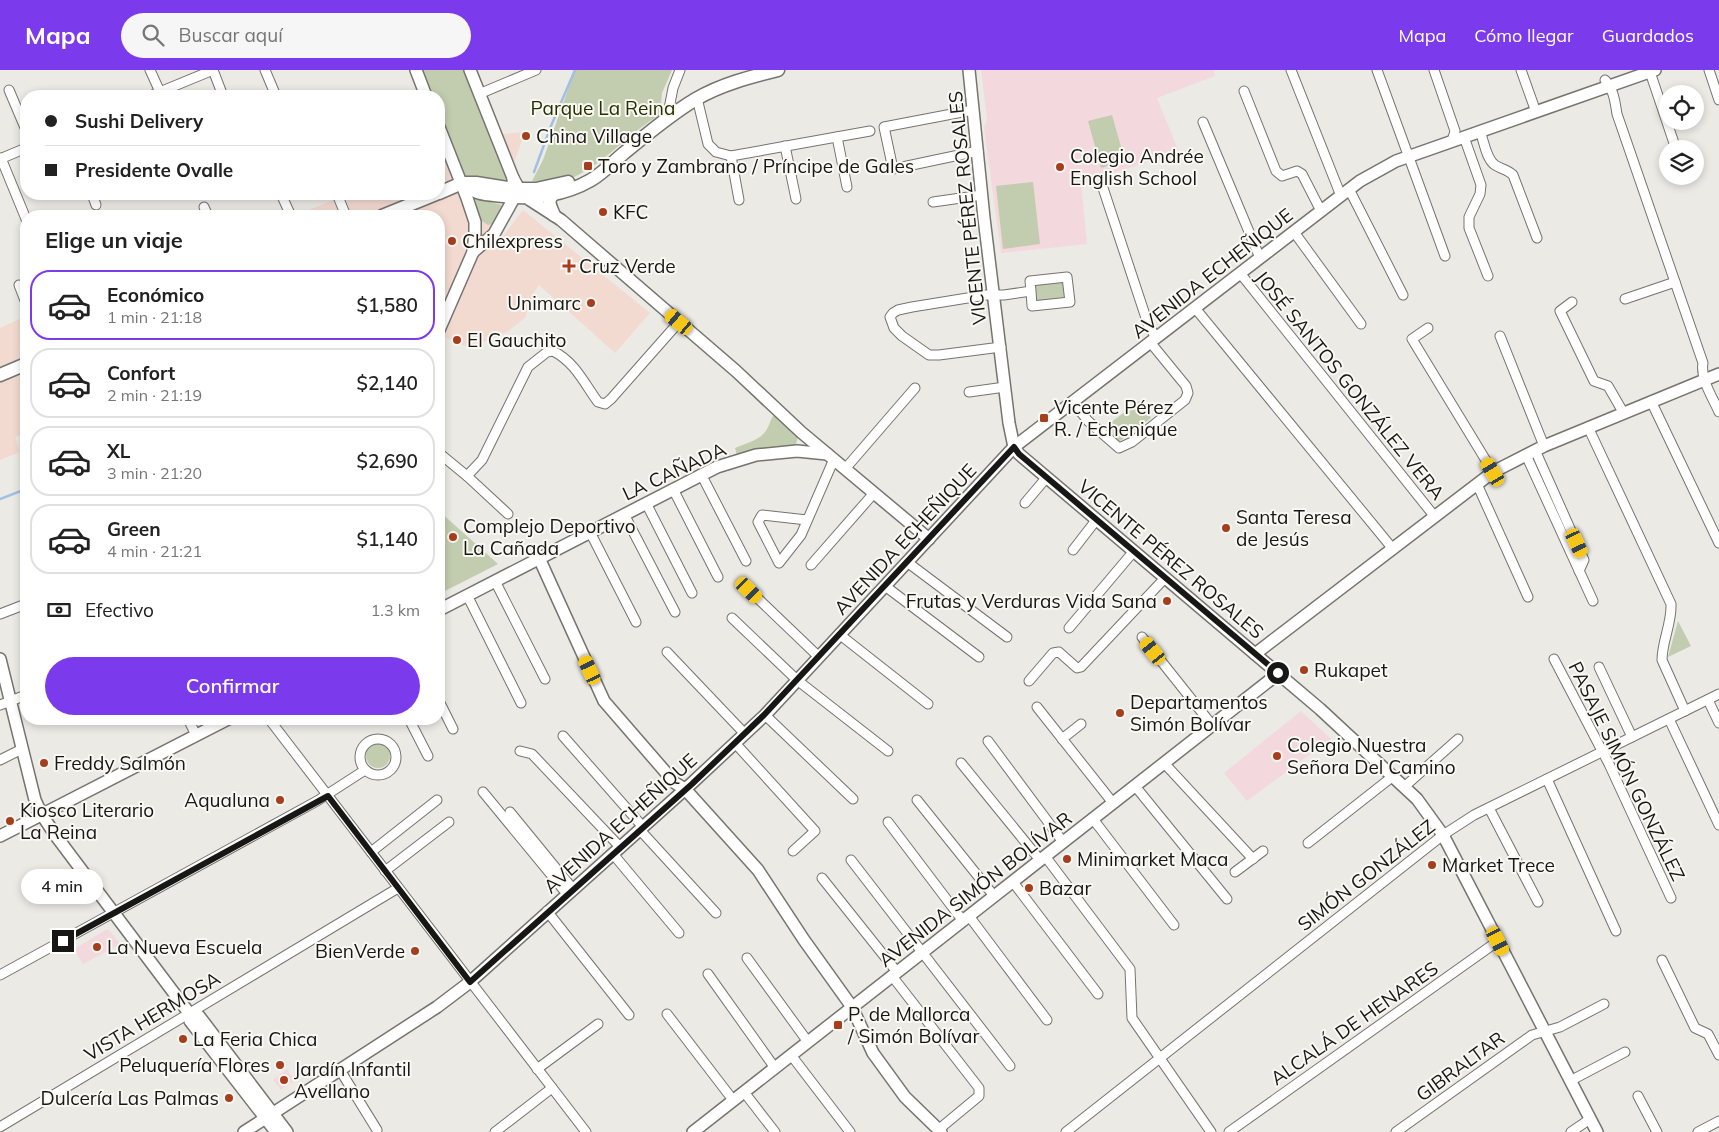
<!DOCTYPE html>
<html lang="es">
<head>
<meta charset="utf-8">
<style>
	body { margin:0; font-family:Mulish,sans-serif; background:#f6f6f6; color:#222; height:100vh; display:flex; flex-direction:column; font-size:19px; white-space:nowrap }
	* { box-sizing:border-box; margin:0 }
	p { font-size:16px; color:#767676 }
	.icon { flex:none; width:28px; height:28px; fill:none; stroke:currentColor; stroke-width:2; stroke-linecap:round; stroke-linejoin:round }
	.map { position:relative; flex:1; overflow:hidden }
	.panel { position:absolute; left:20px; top:140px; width:425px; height:515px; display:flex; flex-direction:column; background:#fff; border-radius:20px; box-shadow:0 2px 8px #0003 }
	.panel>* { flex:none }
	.top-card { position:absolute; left:20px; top:20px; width:425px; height:110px; border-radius:20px; box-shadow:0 2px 8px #0003; display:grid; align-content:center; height:110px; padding:0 25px; background:#fff }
	.fabs { position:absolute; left:1659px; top:15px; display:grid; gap:10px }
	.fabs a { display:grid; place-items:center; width:45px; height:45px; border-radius:50%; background:#fff; box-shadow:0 2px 8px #0003; font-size:25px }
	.end { position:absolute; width:22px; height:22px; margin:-11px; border:6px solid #171715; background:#fff; box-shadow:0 0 0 2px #fff }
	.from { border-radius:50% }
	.bubble { position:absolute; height:35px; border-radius:18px; background:#fff; box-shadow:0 2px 8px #0003; font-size:16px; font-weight:600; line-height:35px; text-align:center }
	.car { position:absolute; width:15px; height:30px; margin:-15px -8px; border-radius:6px; box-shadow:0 0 4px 1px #0007; background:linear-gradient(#f5c518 24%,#345 0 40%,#f5c518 0 76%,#345 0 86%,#f5c518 0) }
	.top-card b { display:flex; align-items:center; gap:18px; height:48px; font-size:19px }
	.top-card b+b { border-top:1px solid #e0e0e0 }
	.top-card i { width:12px; height:12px; background:#222 }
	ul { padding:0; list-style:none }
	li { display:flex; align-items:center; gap:15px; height:70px; margin:0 10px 8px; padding:0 15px; border:2px solid #e0e0e0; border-radius:20px }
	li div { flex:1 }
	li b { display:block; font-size:19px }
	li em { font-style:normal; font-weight:600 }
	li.active { border-color:#7c3aed }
	li>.icon { width:45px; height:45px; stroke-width:1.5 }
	h2 { padding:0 25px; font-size:22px; line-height:60px }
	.pay { display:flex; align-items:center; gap:12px; height:55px; padding:0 25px; font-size:19px }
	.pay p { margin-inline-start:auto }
	.primary-button { display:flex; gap:10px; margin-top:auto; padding:10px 25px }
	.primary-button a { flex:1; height:58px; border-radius:30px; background:#7c3aed; color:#fff; font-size:20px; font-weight:600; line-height:58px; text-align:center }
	header { display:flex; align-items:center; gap:30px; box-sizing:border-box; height:70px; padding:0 25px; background:#7c3aed; color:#fff }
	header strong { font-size:24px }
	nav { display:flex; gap:28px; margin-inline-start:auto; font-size:18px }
	.search { width:350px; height:45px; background:#f6f6f6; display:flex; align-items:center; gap:12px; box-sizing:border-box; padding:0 18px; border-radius:28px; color:#767676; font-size:19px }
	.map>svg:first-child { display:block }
	.commercial { fill:#f3dad1 }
	.education { fill:#f3d9dd }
	.green { fill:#c2ccae }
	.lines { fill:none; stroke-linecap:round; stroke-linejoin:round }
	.stream { stroke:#a0c0e4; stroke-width:2.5 }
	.minor-casing { stroke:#75746f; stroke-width:11 }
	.tertiary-casing { stroke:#75746f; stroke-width:14 }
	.secondary-casing { stroke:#75746f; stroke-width:15 }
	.minor { stroke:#fff; stroke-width:9 }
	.tertiary { stroke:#fff; stroke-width:11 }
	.secondary { stroke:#fff; stroke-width:12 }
	.route { stroke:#171715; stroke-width:6 }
	.poi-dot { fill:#a63e1e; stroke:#f9f8f2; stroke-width:2 }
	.labels { text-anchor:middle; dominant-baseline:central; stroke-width:4; stroke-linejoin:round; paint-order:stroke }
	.park-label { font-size:19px; fill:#253100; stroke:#f9f8f2 }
	.poi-label { font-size:19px; fill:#171715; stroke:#f9f8f2; text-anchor:start }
	.street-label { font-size:19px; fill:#171715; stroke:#f9f8f2 }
</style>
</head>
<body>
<header>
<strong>Mapa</strong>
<div class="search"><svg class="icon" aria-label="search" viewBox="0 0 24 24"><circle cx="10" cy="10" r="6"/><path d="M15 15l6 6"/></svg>Buscar aquí</div>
<nav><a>Mapa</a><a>Cómo llegar</a><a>Guardados</a></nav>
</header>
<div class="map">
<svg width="1719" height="1062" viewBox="0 0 1719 1062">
	<rect width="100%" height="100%" fill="#eceae5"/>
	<g class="commercial">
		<path d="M 525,62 L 482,180 L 504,165 L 523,140 L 650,243 L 615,283 L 539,215 L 533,224 L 525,248 L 507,262 L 470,278 L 439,265 L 439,146 L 295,146 L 347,124 L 439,124 L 439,70 Z"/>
		<path d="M 26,246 L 26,362 L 15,367 L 20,382 L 0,390 L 0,258 Z"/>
	</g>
	<g class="education">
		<path d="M 981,0 L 1214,0 L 1215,6 L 1157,28 L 1179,82 L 1081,113 L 1087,174 L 1001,183 L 984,58 L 987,49 Z"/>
		<path d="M 1301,641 L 1331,669 L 1247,731 L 1224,703 Z"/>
		<path d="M 106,860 L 109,860 L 120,874 L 83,894 L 74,879 Z"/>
		<path d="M 287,999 L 295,1010 L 281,1020 L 273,1010 Z"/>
	</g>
	<g class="green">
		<path d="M 423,0 L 466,0 L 509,110 L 507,115 L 466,109 L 464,106 L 439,42 L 439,26 L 433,26 Z"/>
		<path d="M 575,0 L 672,0 L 662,23 L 660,45 C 625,64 599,102 560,112 C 552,114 541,112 532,111 L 543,90 Z"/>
		<path d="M 1112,45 L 1125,91 L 1101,98 L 1088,51 Z"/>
		<path d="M 1033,112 L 1040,174 L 1003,179 L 996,116 Z"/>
		<path d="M 475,129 L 502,135 L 492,154 L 488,155 L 480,150 Z"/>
		<path d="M 1064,211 L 1066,228 L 1037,231 L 1035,214 Z"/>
		<path d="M 1139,331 L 1151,348 L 1120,371 L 1115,370 L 1105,357 Z"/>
		<path d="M 774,345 L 798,367 L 796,374 L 792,379 L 764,379 L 737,385 L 735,378 C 746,373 761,370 767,359 C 770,354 770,350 774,345 Z"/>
		<path d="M 439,441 L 498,494 L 439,524 Z"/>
		<path d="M 1678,551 L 1691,576 L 1668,587 Z"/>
		<circle cx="378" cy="686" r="12"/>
	</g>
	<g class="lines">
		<g class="stream">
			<path d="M 534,102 L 551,56 L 575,0"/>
			<path d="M 0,429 L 26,419"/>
		</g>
		<defs>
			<g id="minor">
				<path d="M 150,0 L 160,22"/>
				<path d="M 213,0 L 223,26"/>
				<path d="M 265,0 L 276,26"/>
				<path d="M 1291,0 L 1341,126"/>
				<path d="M 1377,0 L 1445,186"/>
				<path d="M 1434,0 L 1455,61 L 1452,71"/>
				<path d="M 1521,0 L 1536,42"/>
				<path d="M 1709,0 L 1719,30"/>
				<path d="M 1650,2 L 1676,79"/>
				<path d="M 1605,10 C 1614,20 1615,32 1617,44 L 1703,293 C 1700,309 1713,328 1719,342"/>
				<path d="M 9,20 L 26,60"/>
				<path d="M 1244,21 L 1276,101 L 1282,106 L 1297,101 L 1302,104 L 1321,141"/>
				<path d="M 479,24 L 536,0"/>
				<path d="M 150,26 L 213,0"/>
				<path d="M 697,28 L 708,74 L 716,82 L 731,86 L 870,61"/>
				<path d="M 973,40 L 884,57 L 893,99 L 978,81"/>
				<path d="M 667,49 L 673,18 L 680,0"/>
				<path d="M 1203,52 L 1260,188"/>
				<path d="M 1480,61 C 1484,71 1486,89 1495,95 C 1501,99 1508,100 1513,105 L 1537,168"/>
				<path d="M 837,67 L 847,117"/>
				<path d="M 1464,67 L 1481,115 L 1480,124 L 1469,147 L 1469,158 L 1488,206"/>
				<path d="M 785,76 L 796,129"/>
				<path d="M 731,86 L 739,130"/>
				<path d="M 1,88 L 26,149"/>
				<path d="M 0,89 L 26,78"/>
				<path d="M 1103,118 L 1148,254 L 1156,268"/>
				<path d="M 1349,119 L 1403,225"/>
				<path d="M 92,124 L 96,135"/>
				<path d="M 281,124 L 291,146"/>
				<path d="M 337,124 L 346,146"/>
				<path d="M 933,132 L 982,125"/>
				<path d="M 204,137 L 208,146"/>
				<path d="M 1294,162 L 1361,254"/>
				<path d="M 1240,203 L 1435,447"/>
				<path d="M 19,215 L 26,233"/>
				<path d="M 1625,229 L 1675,212"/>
				<path d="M 1572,232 L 1560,241 L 1594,311 L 1608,316 L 1623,342"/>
				<path d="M 1195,238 L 1393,479"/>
				<path d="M 1428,258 L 1412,269 L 1493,402"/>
				<path d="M 1500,266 L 1544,376"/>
				<path d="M 1001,277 L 939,285 L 929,285 L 902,266 L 894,258 L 890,247 L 893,243 L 898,240 L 912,237 L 986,225 L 1004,225 L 1031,221 L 1030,211 L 1067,207 L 1070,232 L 1032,236 L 1031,221"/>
				<path d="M 969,322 L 1005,317"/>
				<path d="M 1651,331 L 1719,473"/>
				<path d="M 1073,332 L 1088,351 L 1119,378 L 1132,372 L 1185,330 L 1188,323 L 1186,316 L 1150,272"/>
				<path d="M 1588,357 L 1671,534 C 1672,553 1662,571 1662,590 L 1685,641"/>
				<path d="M 1535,380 L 1584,490 L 1579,501"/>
				<path d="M 439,383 L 467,406 L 482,390 L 528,297 L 547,282 L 553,281 C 575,292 584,313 598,332 L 605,334 L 611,329 L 679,252"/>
				<path d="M 1526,385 L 1593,531"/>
				<path d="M 845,399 L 915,318"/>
				<path d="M 701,404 L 746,491"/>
				<path d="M 467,406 L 508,444"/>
				<path d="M 1477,414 L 1528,527"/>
				<path d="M 673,419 L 718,507"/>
				<path d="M 646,433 L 692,523"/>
				<path d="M 1025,433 L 1047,407"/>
				<path d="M 624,444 L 675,542"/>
				<path d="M 807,450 L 762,445 L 758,452 L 779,493 L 801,465 L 834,389"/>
				<path d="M 590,462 L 636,552"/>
				<path d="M 1073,480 L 1097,449"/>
				<path d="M 907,492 L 1007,567"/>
				<path d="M 811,495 L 874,423"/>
				<path d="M 495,511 L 545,609"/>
				<path d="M 885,516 L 979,587"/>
				<path d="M 749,520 L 819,587"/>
				<path d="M 467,525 L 521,633"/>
				<path d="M 0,544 L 26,534"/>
				<path d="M 732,548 L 797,610 L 888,681"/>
				<path d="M 1069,558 L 1134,481"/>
				<path d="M 839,564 L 928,634"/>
				<path d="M 1142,567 L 1212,655"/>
				<path d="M 667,582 L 745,664"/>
				<path d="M 1554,589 L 1609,694 L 1671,828"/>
				<path d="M 1599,597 L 1632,667"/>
				<path d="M 1029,611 L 1053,583 L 1059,582 L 1077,598 L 1081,597 L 1165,508"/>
				<path d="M 1708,630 L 1719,653"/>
				<path d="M 439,631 L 453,659"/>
				<path d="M 0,635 L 26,625"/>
				<path d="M 1037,637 L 1113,733"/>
				<path d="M 765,645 L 853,729"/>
				<path d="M 188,649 L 196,665"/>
				<path d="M 269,649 L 586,1062"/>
				<path d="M 409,649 L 428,686"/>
				<path d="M 1669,649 L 1719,755"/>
				<path d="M 563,666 L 643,757"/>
				<circle cx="378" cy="687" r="18"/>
				<path d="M 1062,669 L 1081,654"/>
				<path d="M 988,671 L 1063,772"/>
				<path d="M 735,673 L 815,761 L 793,781"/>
				<path d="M 520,681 L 532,684 L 621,778"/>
				<path d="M 0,690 L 22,679"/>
				<path d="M 961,693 L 1040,790"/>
				<path d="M 1164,693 L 1253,789"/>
				<path d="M 1547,709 L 1616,861"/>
				<path d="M 1135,716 L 1227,829"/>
				<path d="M 1404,717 L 1458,669"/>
				<path d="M 483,722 L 567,824"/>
				<path d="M 917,730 L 994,826"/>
				<path d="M 1489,738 L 1538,832"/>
				<path d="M 510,742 L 573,819"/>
				<path d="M 1093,749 L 1174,855"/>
				<path d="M 888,752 L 963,851"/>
				<path d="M 640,760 L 716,843"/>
				<path d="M 1308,773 L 1392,707"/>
				<path d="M 371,782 L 437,730"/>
				<path d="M 613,784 L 679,863"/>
				<path d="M 1045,786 L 1130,899 L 1132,948 L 1211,1062"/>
				<path d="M 851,790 L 1010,996"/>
				<path d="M 385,801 L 449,752"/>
				<path d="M 1235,802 L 1263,781"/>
				<path d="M 822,808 L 897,902"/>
				<path d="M 1013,812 L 1098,924"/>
				<path d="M 547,841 L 629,945"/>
				<path d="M 969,846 L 1047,950"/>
				<path d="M 747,888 L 808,972"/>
				<path d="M 1662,890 L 1695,958 L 1708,964 L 1719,985"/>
				<path d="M 708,904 L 775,998"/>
				<path d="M 0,905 L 317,731 L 365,700"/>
				<path d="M 892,906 L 979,1018 L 979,1026 L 938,1060"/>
				<path d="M 667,944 L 733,1030"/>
				<path d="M 791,985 L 850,1062"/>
				<path d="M 537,999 L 598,954"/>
				<path d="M 340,1000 L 377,1060"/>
				<path d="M 1570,1011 L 1625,982"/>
				<path d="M 744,1022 L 775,1062"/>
				<path d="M 1638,1026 L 1657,1062"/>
				<path d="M 0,1057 L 398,818"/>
				<path d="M 495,1062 L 552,1018"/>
				<path d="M 1066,1062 L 1443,765 L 1474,745 L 1719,624"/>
				<path d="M 1229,1062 L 1498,871"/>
				<path d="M 1396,1062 L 1532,965 L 1560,957 L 1604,934"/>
				<path d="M 1571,1062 L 1590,1049"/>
				<path d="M 1698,1062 L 1719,1051"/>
			</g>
			<g id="tertiary">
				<path d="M 416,0 L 426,26"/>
				<path d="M 470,0 L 513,108 L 514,128 L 494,164 L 473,182"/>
				<path d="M 969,0 L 984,148 L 1009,353 L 1014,377 L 1019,384 L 1320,639 L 1417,729 L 1443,765 L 1597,1062"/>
				<path d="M 439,57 L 467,128 L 475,152 L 475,163 L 473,182 L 439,260"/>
				<path d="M 513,108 L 519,119 L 530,130 L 561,150 L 736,301 L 801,362 L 929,469"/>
				<path d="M 539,488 L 604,631 L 675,713 L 685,719 L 758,800 L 804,870 L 852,937 L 873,983 L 905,1027 L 941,1062"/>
				<path d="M 439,540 L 717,397 L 756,385 L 797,381 L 827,384"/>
				<path d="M 1255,584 L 1493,402 L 1544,376 L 1719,304"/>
				<path d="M 0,589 L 35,730 L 42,745 L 56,766 L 189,943 L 190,951 L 276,1062"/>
				<path d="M 0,766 L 228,649"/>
				<path d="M 189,943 L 199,946 L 287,1062"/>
				<path d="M 244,1062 L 437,937 L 470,912 L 692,713 L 765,645 L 1014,377 L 1360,111 L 1396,91 L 1655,0"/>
				<path d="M 693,1062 L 1279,603"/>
			</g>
			<g id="secondary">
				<path d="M 462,113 C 476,125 486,124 504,126 C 533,130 565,125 591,110 C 603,103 613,92 624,83 C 647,64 671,44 696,29 C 722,14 750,7 778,0"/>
				<path d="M 439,123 L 462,113 L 476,113 L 514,119 L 536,119 L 568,112"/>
				<path d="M 553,125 C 546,130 551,138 554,145"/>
				<path d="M 382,146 L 436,124"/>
				<path d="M 0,305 L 26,294"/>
			</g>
		</defs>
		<use href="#minor" class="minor-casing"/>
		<use href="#tertiary" class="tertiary-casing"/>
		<use href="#secondary" class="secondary-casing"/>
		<use href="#minor" class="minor"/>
		<use href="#tertiary" class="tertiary"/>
		<use href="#secondary" class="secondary"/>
	</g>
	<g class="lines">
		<path class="route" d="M 63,871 L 328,726 L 470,912 L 692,714 L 764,645 L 1014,377 L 1019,384 L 1278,603"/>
	</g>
	<g class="poi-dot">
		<circle cx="526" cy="66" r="5"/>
		<rect x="583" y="91" width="10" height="10" rx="2.5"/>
		<circle cx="1060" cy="97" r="5"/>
		<circle cx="603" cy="142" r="5"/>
		<circle cx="452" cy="171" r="5"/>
		<path d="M566.5 188.5h5v5h5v5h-5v5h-5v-5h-5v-5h5z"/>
		<circle cx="591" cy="233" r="5"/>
		<circle cx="457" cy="270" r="5"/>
		<rect x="1039" y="343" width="10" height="10" rx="2.5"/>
		<circle cx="1226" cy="458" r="5"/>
		<circle cx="453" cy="467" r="5"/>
		<circle cx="1167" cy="531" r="5"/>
		<circle cx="1304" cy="600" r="5"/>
		<circle cx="1120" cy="643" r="5"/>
		<circle cx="1277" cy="686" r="5"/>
		<circle cx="44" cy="693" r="5"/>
		<circle cx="280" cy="730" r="5"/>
		<circle cx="10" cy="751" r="5"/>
		<circle cx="1067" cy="789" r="5"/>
		<circle cx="1432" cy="795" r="5"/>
		<circle cx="1029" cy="818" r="5"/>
		<circle cx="97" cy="877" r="5"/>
		<circle cx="415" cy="881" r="5"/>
		<rect x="833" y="950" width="10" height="10" rx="2.5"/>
		<circle cx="183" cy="969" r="5"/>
		<circle cx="280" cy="995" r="5"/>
		<circle cx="284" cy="1010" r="5"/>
		<circle cx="229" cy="1028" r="5"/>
	</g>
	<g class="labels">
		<g class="park-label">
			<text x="603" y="38">Parque La Reina</text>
		</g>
		<g class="poi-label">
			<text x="536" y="66">China Village</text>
			<text x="1070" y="86">Colegio Andrée<tspan x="1070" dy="22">English School</tspan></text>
			<text x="598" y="96">Toro y Zambrano / Príncipe de Gales</text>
			<text x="613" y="142">KFC</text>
			<text x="462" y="171">Chilexpress</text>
			<text x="579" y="196">Cruz Verde</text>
			<text x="581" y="233" text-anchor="end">Unimarc</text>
			<text x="467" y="270">El Gauchito</text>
			<text x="1054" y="337">Vicente Pérez<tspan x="1054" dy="22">R. / Echenique</tspan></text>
			<text x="1236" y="447">Santa Teresa<tspan x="1236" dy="22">de Jesús</tspan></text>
			<text x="463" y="456">Complejo Deportivo<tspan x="463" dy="22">La Cañada</tspan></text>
			<text x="1157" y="531" text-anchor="end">Frutas y Verduras Vida Sana</text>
			<text x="1314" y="600">Rukapet</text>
			<text x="1130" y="632">Departamentos<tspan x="1130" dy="22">Simón Bolívar</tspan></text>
			<text x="1287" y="675">Colegio Nuestra<tspan x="1287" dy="22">Señora Del Camino</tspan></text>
			<text x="54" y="693">Freddy Salmón</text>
			<text x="270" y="730" text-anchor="end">Aqualuna</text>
			<text x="20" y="740">Kiosco Literario<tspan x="20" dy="22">La Reina</tspan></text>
			<text x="1077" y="789">Minimarket Maca</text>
			<text x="1442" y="795">Market Trece</text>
			<text x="1039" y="818">Bazar</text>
			<text x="107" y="877">La Nueva Escuela</text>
			<text x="405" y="881" text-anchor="end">BienVerde</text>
			<text x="848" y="944">P. de Mallorca<tspan x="848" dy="22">/ Simón Bolívar</tspan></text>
			<text x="193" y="969">La Feria Chica</text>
			<text x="270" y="995" text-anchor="end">Peluquería Flores</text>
			<text x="294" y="999">Jardín Infantil<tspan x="294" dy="22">Avellano</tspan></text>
			<text x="219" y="1028" text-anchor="end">Dulcería Las Palmas</text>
		</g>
		<g class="street-label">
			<text transform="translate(967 138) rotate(-96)">VICENTE PÉREZ ROSALES</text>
			<text transform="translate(1212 203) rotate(-38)">AVENIDA ECHEÑIQUE</text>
			<text transform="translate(1350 315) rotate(51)">JOSÉ SANTOS GONZÁLEZ VERA</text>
			<text transform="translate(674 401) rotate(-25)">LA CAÑADA</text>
			<text transform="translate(905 469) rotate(-47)">AVENIDA ECHEÑIQUE</text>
			<text transform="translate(1171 489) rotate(40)">VICENTE PÉREZ ROSALES</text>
			<text transform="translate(1627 701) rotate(64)">PASAJE SIMÓN GONZÁLEZ</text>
			<text transform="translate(620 753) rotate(-42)">AVENIDA ECHEÑIQUE</text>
			<text transform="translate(1366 805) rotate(-38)">SIMÓN GONZÁLEZ</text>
			<text transform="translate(975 819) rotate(-38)">AVENIDA SIMÓN BOLÍVAR</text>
			<text transform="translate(152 946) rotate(-31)">VISTA HERMOSA</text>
			<text transform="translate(1354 953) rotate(-35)">ALCALÁ DE HENARES</text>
			<text transform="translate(1460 996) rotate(-36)">GIBRALTAR</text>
		</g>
	</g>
</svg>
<div class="fabs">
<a><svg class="icon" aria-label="locate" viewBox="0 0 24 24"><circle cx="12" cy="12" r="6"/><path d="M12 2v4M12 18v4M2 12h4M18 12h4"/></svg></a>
<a><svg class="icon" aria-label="layers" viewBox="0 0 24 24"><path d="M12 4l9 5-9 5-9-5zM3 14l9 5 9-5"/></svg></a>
</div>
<i class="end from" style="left:1278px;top:603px"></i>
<i class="end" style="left:63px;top:871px"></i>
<div class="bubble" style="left:21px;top:799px;width:82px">4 min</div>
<i class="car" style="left:679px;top:252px;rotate:310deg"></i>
<i class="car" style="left:1493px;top:402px;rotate:329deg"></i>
<i class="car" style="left:1577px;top:473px;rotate:155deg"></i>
<i class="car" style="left:749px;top:520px;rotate:134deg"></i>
<i class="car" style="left:1153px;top:581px;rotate:321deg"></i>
<i class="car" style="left:590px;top:600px;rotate:335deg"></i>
<i class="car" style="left:1498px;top:871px;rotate:153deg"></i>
<div class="top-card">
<b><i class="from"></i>Sushi Delivery</b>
<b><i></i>Presidente Ovalle</b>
</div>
<section class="panel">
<h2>Elige un viaje</h2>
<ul>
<li class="active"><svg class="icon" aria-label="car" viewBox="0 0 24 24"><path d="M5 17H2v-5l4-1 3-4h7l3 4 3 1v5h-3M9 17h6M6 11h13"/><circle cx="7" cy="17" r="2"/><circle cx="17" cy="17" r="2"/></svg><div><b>Económico</b><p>1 min · 21:18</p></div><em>$1,580</em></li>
<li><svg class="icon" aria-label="car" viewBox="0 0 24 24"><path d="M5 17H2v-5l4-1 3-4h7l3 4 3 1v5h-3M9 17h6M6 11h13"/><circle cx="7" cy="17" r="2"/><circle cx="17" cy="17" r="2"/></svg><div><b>Confort</b><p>2 min · 21:19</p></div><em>$2,140</em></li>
<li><svg class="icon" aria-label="car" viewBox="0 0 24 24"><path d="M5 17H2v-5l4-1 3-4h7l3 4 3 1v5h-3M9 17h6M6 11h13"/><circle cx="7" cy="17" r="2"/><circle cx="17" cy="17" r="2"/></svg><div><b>XL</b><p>3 min · 21:20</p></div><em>$2,690</em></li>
<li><svg class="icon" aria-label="car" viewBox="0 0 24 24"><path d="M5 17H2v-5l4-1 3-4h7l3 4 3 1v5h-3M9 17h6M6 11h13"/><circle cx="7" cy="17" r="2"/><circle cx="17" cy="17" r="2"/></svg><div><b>Green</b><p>4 min · 21:21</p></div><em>$1,140</em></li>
</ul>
<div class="pay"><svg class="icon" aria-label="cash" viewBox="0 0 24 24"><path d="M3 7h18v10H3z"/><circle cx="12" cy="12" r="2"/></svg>Efectivo<p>1.3 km</p></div>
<div class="primary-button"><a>Confirmar</a></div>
</section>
</div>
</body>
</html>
